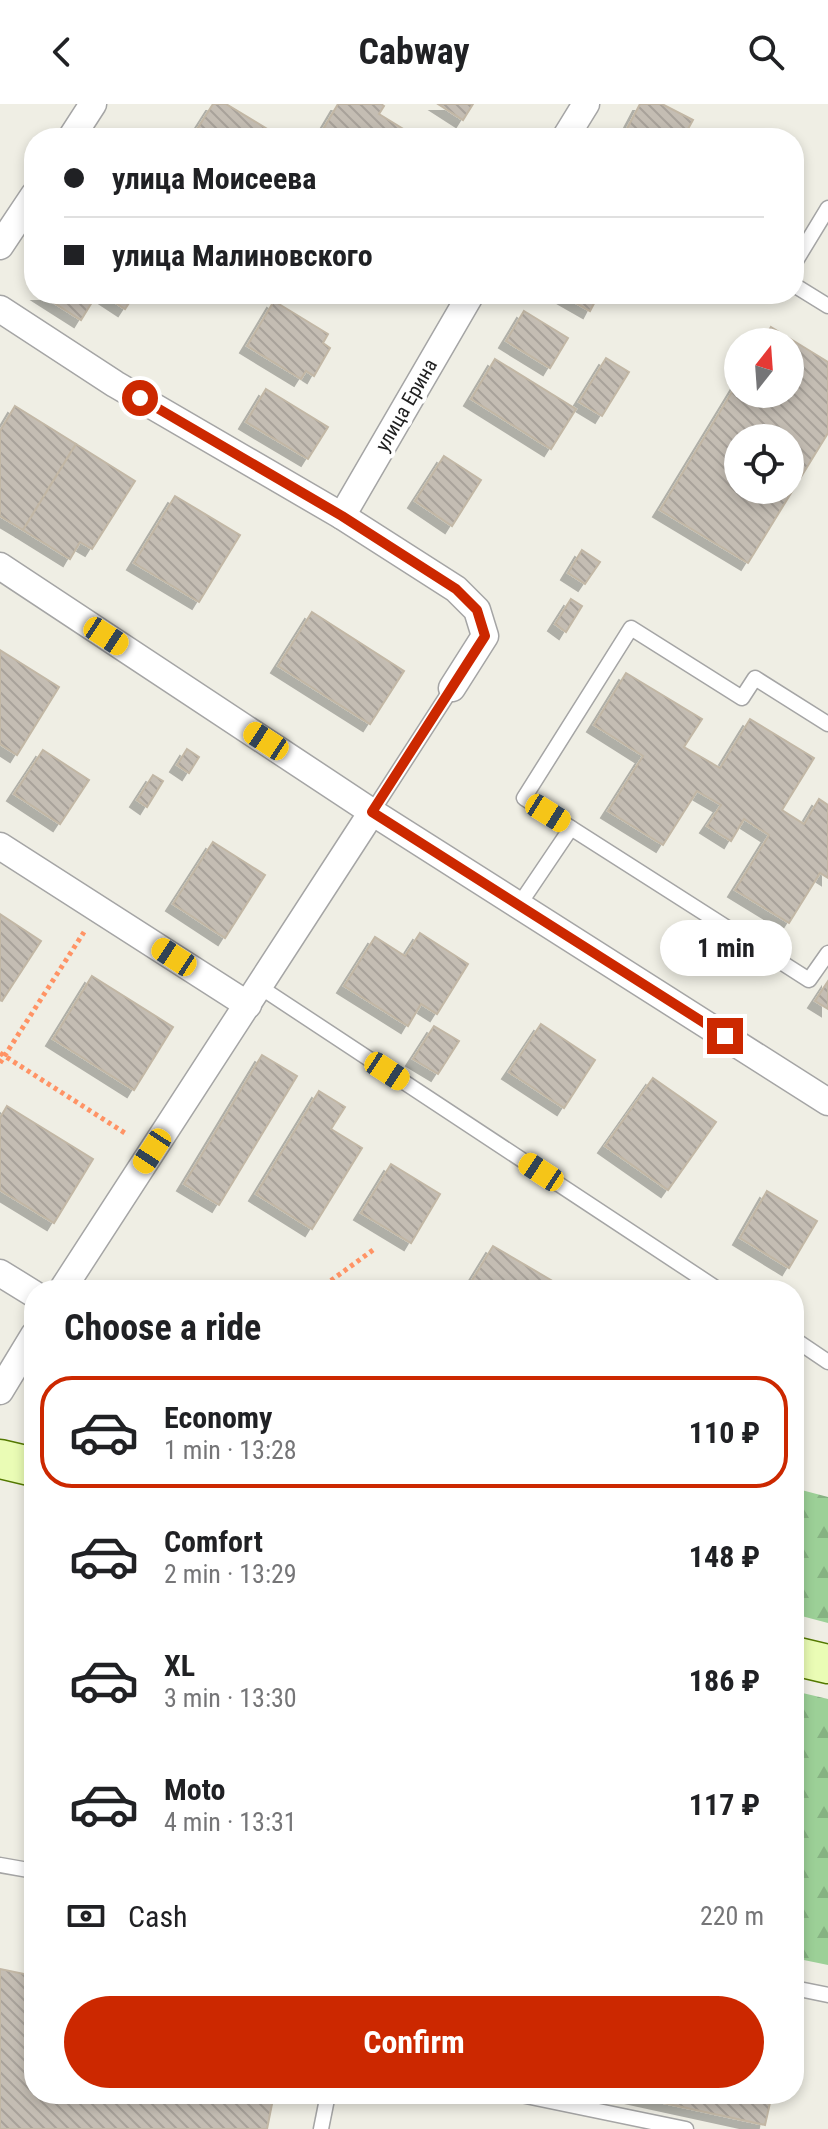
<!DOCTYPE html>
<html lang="en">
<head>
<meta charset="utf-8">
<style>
	body { margin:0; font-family:"Roboto Condensed",sans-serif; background:#f2f2f2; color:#202124; height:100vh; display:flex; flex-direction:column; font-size:30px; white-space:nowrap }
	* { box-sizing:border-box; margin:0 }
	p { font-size:26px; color:#757577 }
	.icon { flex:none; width:44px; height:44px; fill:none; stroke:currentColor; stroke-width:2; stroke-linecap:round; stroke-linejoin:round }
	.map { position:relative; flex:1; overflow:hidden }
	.side { position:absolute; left:24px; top:1176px; width:780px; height:824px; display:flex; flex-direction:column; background:#fff; border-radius:32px; box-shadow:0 4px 12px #0003 }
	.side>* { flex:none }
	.hud { position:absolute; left:24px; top:24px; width:780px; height:176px; border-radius:32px; box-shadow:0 4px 12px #0003; display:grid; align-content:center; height:176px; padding:0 40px; background:#fff }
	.needle { width:52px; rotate:17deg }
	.controls { position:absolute; left:724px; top:224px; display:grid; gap:16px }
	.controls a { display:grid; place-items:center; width:80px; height:80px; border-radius:50%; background:#fff; box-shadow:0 4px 12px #0003; font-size:40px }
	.end { position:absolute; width:36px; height:36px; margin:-18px; border:10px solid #cc2800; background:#fff; box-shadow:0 0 0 4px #fff }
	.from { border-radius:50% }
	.bubble { position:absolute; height:56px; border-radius:28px; background:#fff; box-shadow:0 4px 12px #0003; font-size:26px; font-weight:700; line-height:56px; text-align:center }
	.car { position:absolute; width:24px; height:48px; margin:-24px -12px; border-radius:10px; box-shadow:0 0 6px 2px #0007; background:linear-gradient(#f5c518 24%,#345 0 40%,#f5c518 0 76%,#345 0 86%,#f5c518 0) }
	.hud b { display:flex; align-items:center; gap:28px; height:76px; font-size:30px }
	.hud b+b { border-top:2px solid #e0e0e0 }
	.hud i { width:20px; height:20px; background:#202124 }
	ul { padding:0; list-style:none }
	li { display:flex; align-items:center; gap:24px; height:112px; margin:0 16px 12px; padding:0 24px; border:4px solid transparent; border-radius:32px }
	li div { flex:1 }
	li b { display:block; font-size:30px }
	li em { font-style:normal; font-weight:700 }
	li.active { border-color:#cc2800 }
	li>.icon { width:72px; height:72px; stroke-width:1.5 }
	h2 { padding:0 40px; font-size:36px; line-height:96px }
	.pay { display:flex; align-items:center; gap:20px; height:88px; padding:0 40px; font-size:30px }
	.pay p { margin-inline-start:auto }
	.action { display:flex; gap:16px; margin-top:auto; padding:16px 40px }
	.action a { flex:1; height:92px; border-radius:48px; background:#cc2800; color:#fff; font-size:32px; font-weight:700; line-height:92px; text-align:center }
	header { display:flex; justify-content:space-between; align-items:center; height:104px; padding:0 40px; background:#fff; font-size:36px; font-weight:700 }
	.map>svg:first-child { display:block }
	.forest { fill:url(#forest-firs) }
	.building { fill:url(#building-back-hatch); stroke:#c2b7a5; stroke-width:2; fill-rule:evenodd; filter:url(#shadow) }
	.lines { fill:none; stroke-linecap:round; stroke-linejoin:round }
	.service-casing { stroke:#a5a5a5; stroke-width:17 }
	.minor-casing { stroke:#a5a5a5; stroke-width:29 }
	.secondary-casing { stroke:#547901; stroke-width:41 }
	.path { stroke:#ff9365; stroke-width:5; stroke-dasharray:4 4; stroke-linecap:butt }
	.service { stroke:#fff; stroke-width:14 }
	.minor { stroke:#fff; stroke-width:26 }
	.secondary { stroke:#eafcb5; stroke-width:38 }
	.route { stroke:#cc2800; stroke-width:10 }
	.labels { text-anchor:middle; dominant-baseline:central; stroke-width:8; stroke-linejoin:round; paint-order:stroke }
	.street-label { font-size:20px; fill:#1e1e1e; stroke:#fff }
</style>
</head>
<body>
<header><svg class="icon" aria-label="back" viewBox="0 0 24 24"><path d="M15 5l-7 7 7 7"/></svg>Cabway<svg class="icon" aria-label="search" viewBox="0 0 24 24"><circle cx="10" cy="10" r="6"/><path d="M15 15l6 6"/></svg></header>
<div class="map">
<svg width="828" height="2025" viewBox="0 0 828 2025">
	<defs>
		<pattern id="forest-firs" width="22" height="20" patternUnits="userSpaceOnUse" patternTransform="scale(2)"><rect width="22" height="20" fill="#9cd097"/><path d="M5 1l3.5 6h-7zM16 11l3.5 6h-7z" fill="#86b282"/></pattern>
		<pattern id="building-back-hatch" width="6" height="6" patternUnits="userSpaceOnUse" patternTransform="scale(2)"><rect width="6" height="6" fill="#c4bdb3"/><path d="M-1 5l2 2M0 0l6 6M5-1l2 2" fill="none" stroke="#a8a29a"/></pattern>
		<filter id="shadow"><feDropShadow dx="-7" dy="7" stdDeviation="0" flood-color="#0004"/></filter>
	</defs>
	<rect width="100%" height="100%" fill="#efeee4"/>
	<g class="forest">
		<path d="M 794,1384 L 828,1393 L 828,1519 L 794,1510 Z"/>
		<path d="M 794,1587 L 828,1595 L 828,1861 L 794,1854 Z"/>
	</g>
	<g class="building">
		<path d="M 213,0 L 226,0 L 274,29 L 271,34 L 200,34 L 194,30 Z"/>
		<path d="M 338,0 L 381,0 L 384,2 L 379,10 L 418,34 L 333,34 L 322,27 Z"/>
		<path d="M 438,0 L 473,0 L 463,16 Z"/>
		<path d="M 640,0 L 662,0 L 693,16 L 683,34 L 622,34 Z"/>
		<path d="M 40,190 L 97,190 L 81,216 Z"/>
		<path d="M 102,190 L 135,190 L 125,205 Z"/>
		<path d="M 560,190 L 599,190 L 590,207 Z"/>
		<path d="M 274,197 L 328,230 L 323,239 L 330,244 L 314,272 L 306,267 L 301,275 L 247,242 Z"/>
		<path d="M 524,207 L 568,234 L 550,264 L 506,237 Z"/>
		<path d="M 771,223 L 828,258 L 828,329 L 748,459 L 660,406 L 738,278 L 738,290 L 790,290 L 790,238 L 762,238 ZM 738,334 L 790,334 L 790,386 L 738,386 Z"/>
		<path d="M 606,254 L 629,268 L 602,312 L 579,298 Z"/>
		<path d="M 495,255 L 576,305 L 551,345 L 471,295 Z"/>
		<path d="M 266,285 L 328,323 L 308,355 L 246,318 Z"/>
		<path d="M 15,302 L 76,340 L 23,426 L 0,412 L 0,327 Z"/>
		<path d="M 76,340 L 135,377 L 92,445 L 80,438 L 70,455 L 23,426 Z"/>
		<path d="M 444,352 L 481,376 L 452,422 L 415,397 Z"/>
		<path d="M 175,392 L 240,431 L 199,498 L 134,459 Z"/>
		<path d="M 582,446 L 600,458 L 585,480 L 568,469 Z"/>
		<path d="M 571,495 L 582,502 L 566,528 L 555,520 Z"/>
		<path d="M 312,508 L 404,567 L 370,620 L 278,562 Z"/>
		<path d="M 0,546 L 59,583 L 17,651 L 0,640 Z"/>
		<path d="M 626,569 L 702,615 L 684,643 L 720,664 L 750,615 L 814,654 L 782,706 L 804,720 L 819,695 L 828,701 L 828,774 L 820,769 L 789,819 L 735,786 L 769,731 L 744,715 L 731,737 L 707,722 L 721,701 L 697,687 L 663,741 L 608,707 L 643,652 L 594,621 Z"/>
		<path d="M 187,645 L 199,653 L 189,669 L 177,661 Z"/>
		<path d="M 43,646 L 89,676 L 60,720 L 14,690 Z"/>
		<path d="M 153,671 L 163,677 L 147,703 L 137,696 Z"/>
		<path d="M 213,738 L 265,771 L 225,834 L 173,800 Z"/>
		<path d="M 0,810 L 41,837 L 2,897 L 0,896 Z"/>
		<path d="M 420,829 L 468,860 L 437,910 L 421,900 L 408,922 L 344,882 L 375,833 L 405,852 Z"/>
		<path d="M 92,872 L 173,923 L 134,986 L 53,935 Z"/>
		<path d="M 828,877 L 828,905 L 815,897 Z"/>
		<path d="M 541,920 L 595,956 L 564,1004 L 509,968 Z"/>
		<path d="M 434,922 L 459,937 L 438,970 L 413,955 Z"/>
		<path d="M 262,951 L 297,972 L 219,1101 L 184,1080 Z"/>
		<path d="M 653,974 L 716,1018 L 668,1086 L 605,1042 Z"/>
		<path d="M 319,987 L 345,1003 L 331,1025 L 362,1044 L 312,1125 L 256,1090 Z"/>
		<path d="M 7,1002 L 93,1055 L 54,1119 L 0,1086 L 0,1014 Z"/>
		<path d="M 391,1060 L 440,1090 L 411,1139 L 361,1109 Z"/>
		<path d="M 767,1087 L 817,1117 L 789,1164 L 740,1134 Z"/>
		<path d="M 493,1142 L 556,1179 L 552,1186 L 466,1186 Z"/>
		<path d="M 0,1865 L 34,1872 L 34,1990 L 274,1990 L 267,2025 L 0,2025 Z"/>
		<path d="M 622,1990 L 772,1990 L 765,2021 Z"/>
	</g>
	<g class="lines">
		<defs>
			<g id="service">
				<path d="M 794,160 L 828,104"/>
				<path d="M 794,181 L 828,202"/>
				<path d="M 828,620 L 755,574 L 742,594 L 631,524 L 524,694 L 809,876 L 828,849"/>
				<path d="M 372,708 L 452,584"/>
				<path d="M 519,801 L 571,724"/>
				<path d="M 260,883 L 719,1186"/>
				<path d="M 794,1235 L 828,1258"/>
				<path d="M 0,1761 L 34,1767"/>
				<path d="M 794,1884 L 828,1891"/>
				<path d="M 516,1990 L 686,2025"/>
				<path d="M 321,2025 L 328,1990"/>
			</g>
			<g id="minor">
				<path d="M 71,34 L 93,0"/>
				<path d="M 565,34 L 586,0"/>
				<path d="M 0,142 L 34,91"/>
				<path d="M 0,205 L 115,280 L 342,412 L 456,485 L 477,506 L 485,532 L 452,584"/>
				<path d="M 342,412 L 471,190"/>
				<path d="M 0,462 L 372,708 L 828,998"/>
				<path d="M 0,742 L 248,901"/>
				<path d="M 0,1169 L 34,1190"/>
				<path d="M 62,1186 L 372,708"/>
				<path d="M 0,1287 L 34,1231"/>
			</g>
			<g id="secondary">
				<path d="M 0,1355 L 34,1363"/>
				<path d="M 794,1552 L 828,1560"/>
			</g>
		</defs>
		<use href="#service" class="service-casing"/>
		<use href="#minor" class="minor-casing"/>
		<use href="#secondary" class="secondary-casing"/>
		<g class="path">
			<path d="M 0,949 L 128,1031"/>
			<path d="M 0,959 L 84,828"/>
			<path d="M 318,1186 L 373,1146"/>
		</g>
		<use href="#service" class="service"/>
		<use href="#minor" class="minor"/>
		<use href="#secondary" class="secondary"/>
	</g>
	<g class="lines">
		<path class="route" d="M 140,294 L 342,412 L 456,485 L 477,506 L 485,532 L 372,708 L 725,932"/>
	</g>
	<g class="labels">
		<g class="street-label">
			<text transform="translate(406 301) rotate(-60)">улица Ерина</text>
		</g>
	</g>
</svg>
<div class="controls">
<a><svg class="needle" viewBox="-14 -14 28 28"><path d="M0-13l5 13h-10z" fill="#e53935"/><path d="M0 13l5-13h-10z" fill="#757577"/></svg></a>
<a><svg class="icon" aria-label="locate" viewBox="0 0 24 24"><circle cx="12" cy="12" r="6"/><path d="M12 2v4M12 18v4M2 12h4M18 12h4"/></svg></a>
</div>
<i class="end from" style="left:140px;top:294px"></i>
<i class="end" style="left:725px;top:932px"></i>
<div class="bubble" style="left:660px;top:816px;width:132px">1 min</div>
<i class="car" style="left:106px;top:532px;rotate:123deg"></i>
<i class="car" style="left:266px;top:637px;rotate:303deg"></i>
<i class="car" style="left:548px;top:709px;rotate:122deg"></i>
<i class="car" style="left:174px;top:853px;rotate:303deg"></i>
<i class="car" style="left:387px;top:967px;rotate:123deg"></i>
<i class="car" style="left:152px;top:1047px;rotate:213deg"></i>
<i class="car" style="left:541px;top:1068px;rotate:303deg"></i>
<div class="hud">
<b><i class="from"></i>улица Моисеева</b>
<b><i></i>улица Малиновского</b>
</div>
<section class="side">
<h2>Choose a ride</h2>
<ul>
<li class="active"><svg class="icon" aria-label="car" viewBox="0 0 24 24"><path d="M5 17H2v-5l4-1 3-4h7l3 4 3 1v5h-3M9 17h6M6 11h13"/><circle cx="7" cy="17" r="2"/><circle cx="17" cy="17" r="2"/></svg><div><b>Economy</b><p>1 min · 13:28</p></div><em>110 ₽</em></li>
<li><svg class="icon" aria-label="car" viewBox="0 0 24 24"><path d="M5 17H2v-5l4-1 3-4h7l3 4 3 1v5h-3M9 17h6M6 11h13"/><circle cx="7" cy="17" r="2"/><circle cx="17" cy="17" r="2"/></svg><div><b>Comfort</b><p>2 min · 13:29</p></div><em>148 ₽</em></li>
<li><svg class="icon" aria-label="car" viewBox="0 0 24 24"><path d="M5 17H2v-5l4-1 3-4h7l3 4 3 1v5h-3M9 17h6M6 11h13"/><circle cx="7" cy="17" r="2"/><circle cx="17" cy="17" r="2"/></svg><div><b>XL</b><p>3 min · 13:30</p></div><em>186 ₽</em></li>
<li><svg class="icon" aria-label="car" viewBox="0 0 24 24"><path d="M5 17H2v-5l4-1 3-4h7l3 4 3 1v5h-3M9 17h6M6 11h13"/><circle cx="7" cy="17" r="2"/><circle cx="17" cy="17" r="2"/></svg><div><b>Moto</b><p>4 min · 13:31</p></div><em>117 ₽</em></li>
</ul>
<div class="pay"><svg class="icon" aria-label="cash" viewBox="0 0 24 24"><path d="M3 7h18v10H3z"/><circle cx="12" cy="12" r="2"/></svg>Cash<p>220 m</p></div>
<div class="action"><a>Confirm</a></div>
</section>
</div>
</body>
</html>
